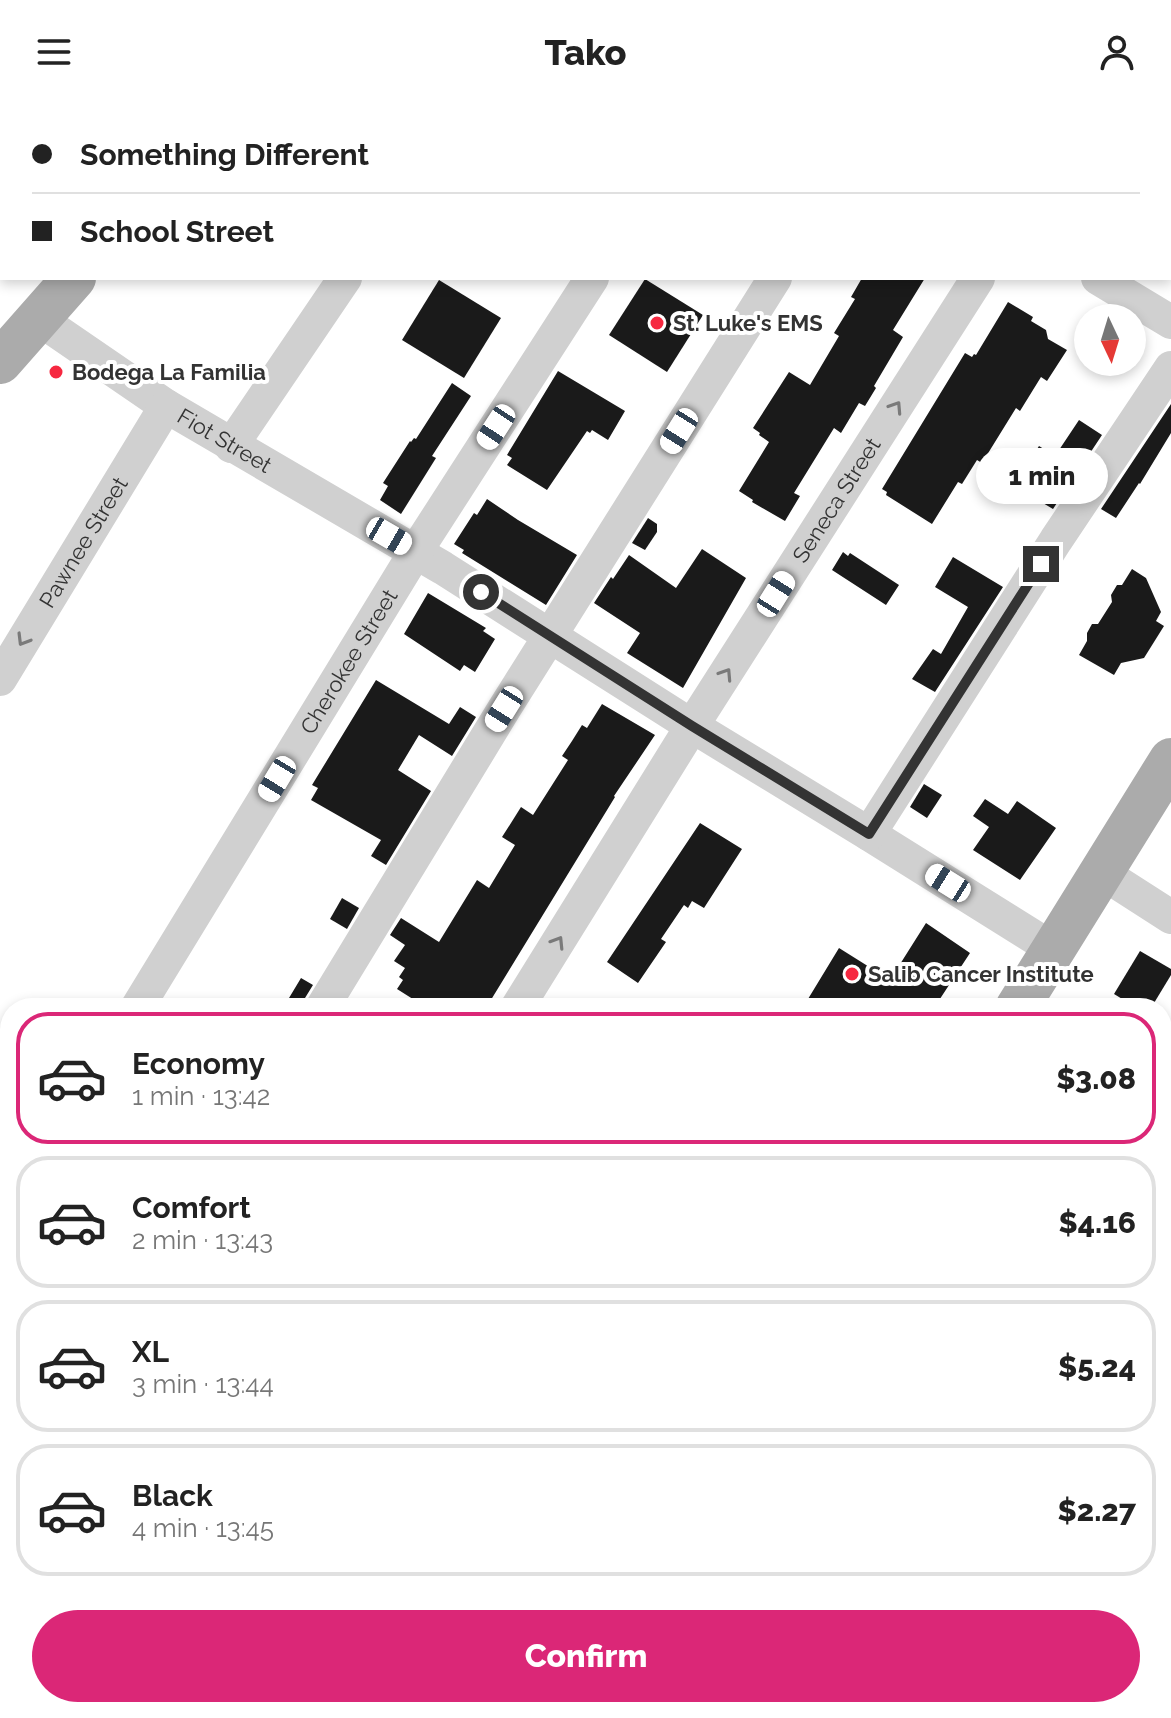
<!DOCTYPE html>
<html lang="en">
<head>
<meta charset="utf-8">
<style>
	body { margin:0; font-family:Raleway,sans-serif; background:#f6f6f6; color:#222; height:100vh; display:flex; flex-direction:column; font-size:30px; white-space:nowrap }
	* { box-sizing:border-box; margin:0 }
	p { font-size:26px; color:#767676 }
	.icon { flex:none; width:44px; height:44px; fill:none; stroke:currentColor; stroke-width:2; stroke-linecap:round; stroke-linejoin:round }
	.map { position:relative; flex:1; overflow:hidden }
	.details { position:absolute; left:0px; top:894px; width:1172px; height:720px; display:flex; flex-direction:column; background:#fff; border-radius:32px 32px 0 0; box-shadow:0 4px 12px #0003 }
	.details>* { flex:none }
	.banner { position:absolute; left:0px; top:0px; width:1172px; height:176px; box-shadow:0 4px 12px #0003; display:grid; align-content:center; height:176px; padding:0 32px; background:#fff }
	.needle { width:52px; rotate:176deg }
	.fabs { position:absolute; left:1074px; top:200px; display:grid; gap:16px }
	.fabs a { display:grid; place-items:center; width:72px; height:72px; border-radius:50%; background:#fff; box-shadow:0 4px 12px #0003; font-size:40px }
	.end { position:absolute; width:36px; height:36px; margin:-18px; border:10px solid #333; background:#fff; box-shadow:0 0 0 4px #fff }
	.from { border-radius:50% }
	.bubble { position:absolute; height:56px; border-radius:28px; background:#fff; box-shadow:0 4px 12px #0003; font-size:26px; font-weight:800; line-height:56px; text-align:center }
	.car { position:absolute; width:24px; height:48px; margin:-24px -12px; border-radius:10px; box-shadow:0 0 6px 2px #0007; background:linear-gradient(#fff 24%,#345 0 40%,#fff 0 76%,#345 0 86%,#fff 0) }
	.banner b { display:flex; align-items:center; gap:28px; height:76px; font-size:30px }
	.banner b+b { border-top:2px solid #e0e0e0 }
	.banner i { width:20px; height:20px; background:#222 }
	ul { padding:14px 0 0; list-style:none }
	li { display:flex; align-items:center; gap:24px; height:132px; margin:0 16px 12px; padding:0 16px; border:4px solid #e0e0e0; border-radius:32px }
	li div { flex:1 }
	li b { display:block; font-size:30px }
	li em { font-style:normal; font-weight:800 }
	li.current { border-color:#db2777 }
	li>.icon { width:72px; height:72px; stroke-width:1.5 }
	.action { display:flex; gap:16px; margin-top:auto; padding:16px 32px }
	.action a { flex:1; height:92px; border-radius:48px; background:#db2777; color:#fff; font-size:32px; font-weight:800; line-height:92px; text-align:center }
	header { display:flex; justify-content:space-between; align-items:center; height:104px; padding:0 32px; background:#fff; font-size:36px; font-weight:800 }
	.map>svg:first-child { display:block }
	.building { fill:#1a1a1a }
	.lines { fill:none; stroke-linecap:round; stroke-linejoin:round }
	.minor { stroke:#d0d0d0; stroke-width:34 }
	.major { stroke:#ababab; stroke-width:44 }
	.oneway { stroke:#7a7a7a }
	.route { stroke:#333; stroke-width:10 }
	.poi-dot { fill:#f62840; stroke:#fff; stroke-width:3 }
	.labels { text-anchor:middle; dominant-baseline:central; stroke-width:8; stroke-linejoin:round; paint-order:stroke }
	.poi-label { font-size:22px; font-weight:bold; fill:#333; stroke:#fff; text-anchor:start }
	.street-label { font-size:22px; fill:#333; stroke:#fff }
</style>
</head>
<body>
<header><svg class="icon" aria-label="menu" viewBox="0 0 24 24"><path d="M4 6h16M4 12h16M4 18h16"/></svg>Tako<svg class="icon" aria-label="person" viewBox="0 0 24 24"><circle cx="12" cy="8" r="4"/><path d="M4 21q1-7 8-7t8 7"/></svg></header>
<div class="map">
<svg width="1171" height="1614" viewBox="0 0 1171 1614">
	<rect width="100%" height="100%" fill="#fff"/>
	<g class="building">
		<path d="M 862,174 L 925,174 L 893,226 L 903,233 L 874,282 L 876,284 L 865,302 L 859,299 L 841,329 L 834,324 L 794,389 L 800,392 L 785,417 L 752,398 L 753,396 L 739,387 L 769,338 L 759,331 L 760,329 L 753,324 L 789,268 L 810,281 L 839,232 L 834,229 L 855,195 L 851,193 Z"/>
		<path d="M 645,175 L 703,211 L 667,268 L 609,231 Z"/>
		<path d="M 439,176 L 501,214 L 464,274 L 402,236 Z"/>
		<path d="M 1008,198 L 1033,213 L 1031,217 L 1046,226 L 1048,235 L 1067,246 L 1047,277 L 1041,273 L 1020,307 L 1016,304 L 982,359 L 977,356 L 962,380 L 958,378 L 932,420 L 886,391 L 887,388 L 882,385 L 965,249 L 972,253 L 974,250 L 976,251 Z"/>
		<path d="M 558,267 L 625,307 L 608,336 L 592,326 L 590,329 L 587,327 L 547,386 L 507,361 L 512,354 L 507,351 Z"/>
		<path d="M 452,279 L 471,292 L 432,352 L 436,354 L 401,410 L 380,396 L 388,382 L 383,379 L 410,337 L 411,338 L 414,334 L 416,335 Z"/>
		<path d="M 1171,300 L 1171,329 L 1140,380 L 1139,379 L 1116,414 L 1101,405 Z"/>
		<path d="M 1079,316 L 1102,331 L 1053,405 L 1026,389 L 1040,367 L 1028,359 L 1039,342 L 1055,352 Z"/>
		<path d="M 487,395 L 518,416 L 577,451 L 546,501 L 462,449 L 464,446 L 454,440 L 474,409 L 477,411 Z"/>
		<path d="M 648,414 L 657,420 L 657,428 L 645,446 L 632,439 Z"/>
		<path d="M 702,445 L 746,474 L 683,584 L 627,549 L 640,529 L 594,499 L 611,473 L 613,475 L 629,451 L 676,484 Z"/>
		<path d="M 843,448 L 848,452 L 850,449 L 899,481 L 886,501 L 832,466 Z"/>
		<path d="M 953,453 L 1003,483 L 935,588 L 912,575 L 933,545 L 941,550 L 968,503 L 935,483 Z"/>
		<path d="M 1132,465 L 1146,474 L 1161,508 L 1156,517 L 1164,522 L 1144,554 L 1121,559 L 1114,571 L 1079,551 L 1087,537 L 1087,529 L 1092,520 L 1098,520 L 1112,498 L 1111,491 L 1117,481 L 1122,481 Z"/>
		<path d="M 428,489 L 486,524 L 483,527 L 495,535 L 475,568 L 464,561 L 460,567 L 404,530 Z"/>
		<path d="M 376,576 L 449,620 L 460,603 L 476,613 L 452,652 L 419,631 L 398,666 L 431,687 L 386,761 L 371,752 L 381,736 L 311,696 L 318,684 L 312,681 Z"/>
		<path d="M 602,600 L 655,631 L 614,692 L 615,693 L 486,904 L 427,904 L 397,885 L 403,876 L 399,873 L 405,864 L 394,857 L 405,841 L 390,831 L 401,814 L 439,838 L 477,776 L 489,784 L 515,741 L 502,733 L 511,719 L 521,703 L 533,711 L 568,656 L 562,652 L 572,637 L 582,621 L 587,624 Z"/>
		<path d="M 924,680 L 942,691 L 927,714 L 910,703 Z"/>
		<path d="M 985,695 L 1008,710 L 1017,697 L 1056,724 L 1020,776 L 973,746 L 989,723 L 973,712 Z"/>
		<path d="M 700,719 L 742,745 L 704,804 L 692,797 L 688,804 L 684,801 L 661,835 L 666,838 L 638,879 L 607,858 Z"/>
		<path d="M 342,794 L 359,804 L 347,825 L 330,815 Z"/>
		<path d="M 926,819 L 970,849 L 934,904 L 806,904 L 810,896 L 808,895 L 839,844 L 890,876 Z"/>
		<path d="M 1140,847 L 1171,865 L 1171,871 L 1151,904 L 1137,904 L 1114,890 Z"/>
		<path d="M 301,874 L 313,881 L 305,894 L 302,904 L 283,904 Z"/>
	</g>
	<g class="lines">
		<g class="minor">
			<path d="M 6,0 L 8,2"/>
			<path d="M 816,0 L 820,2"/>
			<path d="M 472,2 L 474,0"/>
			<path d="M 702,2 L 704,0"/>
			<path d="M 882,2 L 884,0"/>
			<path d="M 1082,2 L 1084,0"/>
			<path d="M 1098,174 L 1171,218"/>
			<path id="s1" d="M 39,215 L 166,302 L 443,464 L 692,622 L 869,730 L 1053,845"/>
			<path d="M 231,342 L 345,174"/>
			<path id="s2" d="M 0,575 L 166,302"/>
			<path d="M 869,730 L 1056,436 L 1171,264"/>
			<path d="M 1101,768 L 1171,813"/>
			<path id="s3" d="M 137,904 L 416,447 L 592,174"/>
			<path d="M 322,904 L 504,605 L 775,174"/>
			<path id="s4" d="M 517,904 L 692,622 L 978,174"/>
			<path d="M 1162,1098 L 1171,1104"/>
			<path d="M 0,1129 L 10,1113"/>
			<path d="M 0,1428 L 10,1412"/>
			<path d="M 1162,1442 L 1171,1428"/>
			<path d="M 0,1505 L 10,1510"/>
			<path d="M 493,1604 L 499,1607 L 501,1604"/>
			<path d="M 858,1604 L 873,1614"/>
			<path d="M 95,1614 L 100,1604"/>
			<path d="M 1057,1614 L 1063,1604"/>
		</g>
		<g class="major">
			<path d="M 226,2 L 228,0"/>
			<path d="M 0,258 L 74,174"/>
			<path d="M 1017,904 L 1171,656"/>
			<path d="M 588,1614 L 594,1604"/>
		</g>
	</g>
	<defs><path id="oneway-chevron" d="M-2-3.5L2.5 0L-2 3.5" fill="none" stroke-width="1.6" stroke-linecap="round" stroke-linejoin="round" transform="scale(2)"/></defs>
	<g class="oneway">
		<use href="#oneway-chevron" transform="translate(896 303) rotate(-57)"/>
		<use href="#oneway-chevron" transform="translate(23 536) rotate(121)"/>
		<use href="#oneway-chevron" transform="translate(726 570) rotate(-57)"/>
		<use href="#oneway-chevron" transform="translate(558 838) rotate(-58)"/>
	</g>
	<g class="lines">
		<path class="route" d="M 481,488 L 692,622 L 869,730 L 1041,460"/>
	</g>
	<g class="poi-dot">
		<circle cx="657" cy="219" r="8"/>
		<circle cx="56" cy="268" r="8"/>
		<circle cx="852" cy="870" r="8"/>
	</g>
	<g class="labels">
		<g class="poi-label">
			<text x="673" y="219">St. Luke's EMS</text>
			<text x="72" y="268">Bodega La Familia</text>
			<text x="868" y="870">Salib Cancer Institute</text>
		</g>
		<g class="street-label">
			<text stroke="none"><textPath href="#s1" startOffset="222">Fiot Street</textPath></text>
			<text stroke="none"><textPath href="#s4" startOffset="600">Seneca Street</textPath></text>
			<text stroke="none"><textPath href="#s2" startOffset="160">Pawnee Street</textPath></text>
			<text stroke="none"><textPath href="#s3" startOffset="406">Cherokee Street</textPath></text>
		</g>
	</g>
</svg>
<div class="fabs">
<a><svg class="needle" viewBox="-14 -14 28 28"><path d="M0-13l5 13h-10z" fill="#e53935"/><path d="M0 13l5-13h-10z" fill="#767676"/></svg></a>
</div>
<i class="end from" style="left:481px;top:488px"></i>
<i class="end" style="left:1041px;top:460px"></i>
<div class="bubble" style="left:976px;top:344px;width:132px">1 min</div>
<i class="car" style="left:496px;top:323px;rotate:213deg"></i>
<i class="car" style="left:679px;top:327px;rotate:212deg"></i>
<i class="car" style="left:389px;top:432px;rotate:120deg"></i>
<i class="car" style="left:776px;top:490px;rotate:32deg"></i>
<i class="car" style="left:504px;top:605px;rotate:212deg"></i>
<i class="car" style="left:277px;top:675px;rotate:211deg"></i>
<i class="car" style="left:948px;top:779px;rotate:302deg"></i>
<div class="banner">
<b><i class="from"></i>Something Different</b>
<b><i></i>School Street</b>
</div>
<section class="details">
<ul>
<li class="current"><svg class="icon" aria-label="car" viewBox="0 0 24 24"><path d="M5 17H2v-5l4-1 3-4h7l3 4 3 1v5h-3M9 17h6M6 11h13"/><circle cx="7" cy="17" r="2"/><circle cx="17" cy="17" r="2"/></svg><div><b>Economy</b><p>1 min · 13:42</p></div><em>$3.08</em></li>
<li><svg class="icon" aria-label="car" viewBox="0 0 24 24"><path d="M5 17H2v-5l4-1 3-4h7l3 4 3 1v5h-3M9 17h6M6 11h13"/><circle cx="7" cy="17" r="2"/><circle cx="17" cy="17" r="2"/></svg><div><b>Comfort</b><p>2 min · 13:43</p></div><em>$4.16</em></li>
<li><svg class="icon" aria-label="car" viewBox="0 0 24 24"><path d="M5 17H2v-5l4-1 3-4h7l3 4 3 1v5h-3M9 17h6M6 11h13"/><circle cx="7" cy="17" r="2"/><circle cx="17" cy="17" r="2"/></svg><div><b>XL</b><p>3 min · 13:44</p></div><em>$5.24</em></li>
<li><svg class="icon" aria-label="car" viewBox="0 0 24 24"><path d="M5 17H2v-5l4-1 3-4h7l3 4 3 1v5h-3M9 17h6M6 11h13"/><circle cx="7" cy="17" r="2"/><circle cx="17" cy="17" r="2"/></svg><div><b>Black</b><p>4 min · 13:45</p></div><em>$2.27</em></li>
</ul>
<div class="action"><a>Confirm</a></div>
</section>
</div>
</body>
</html>
